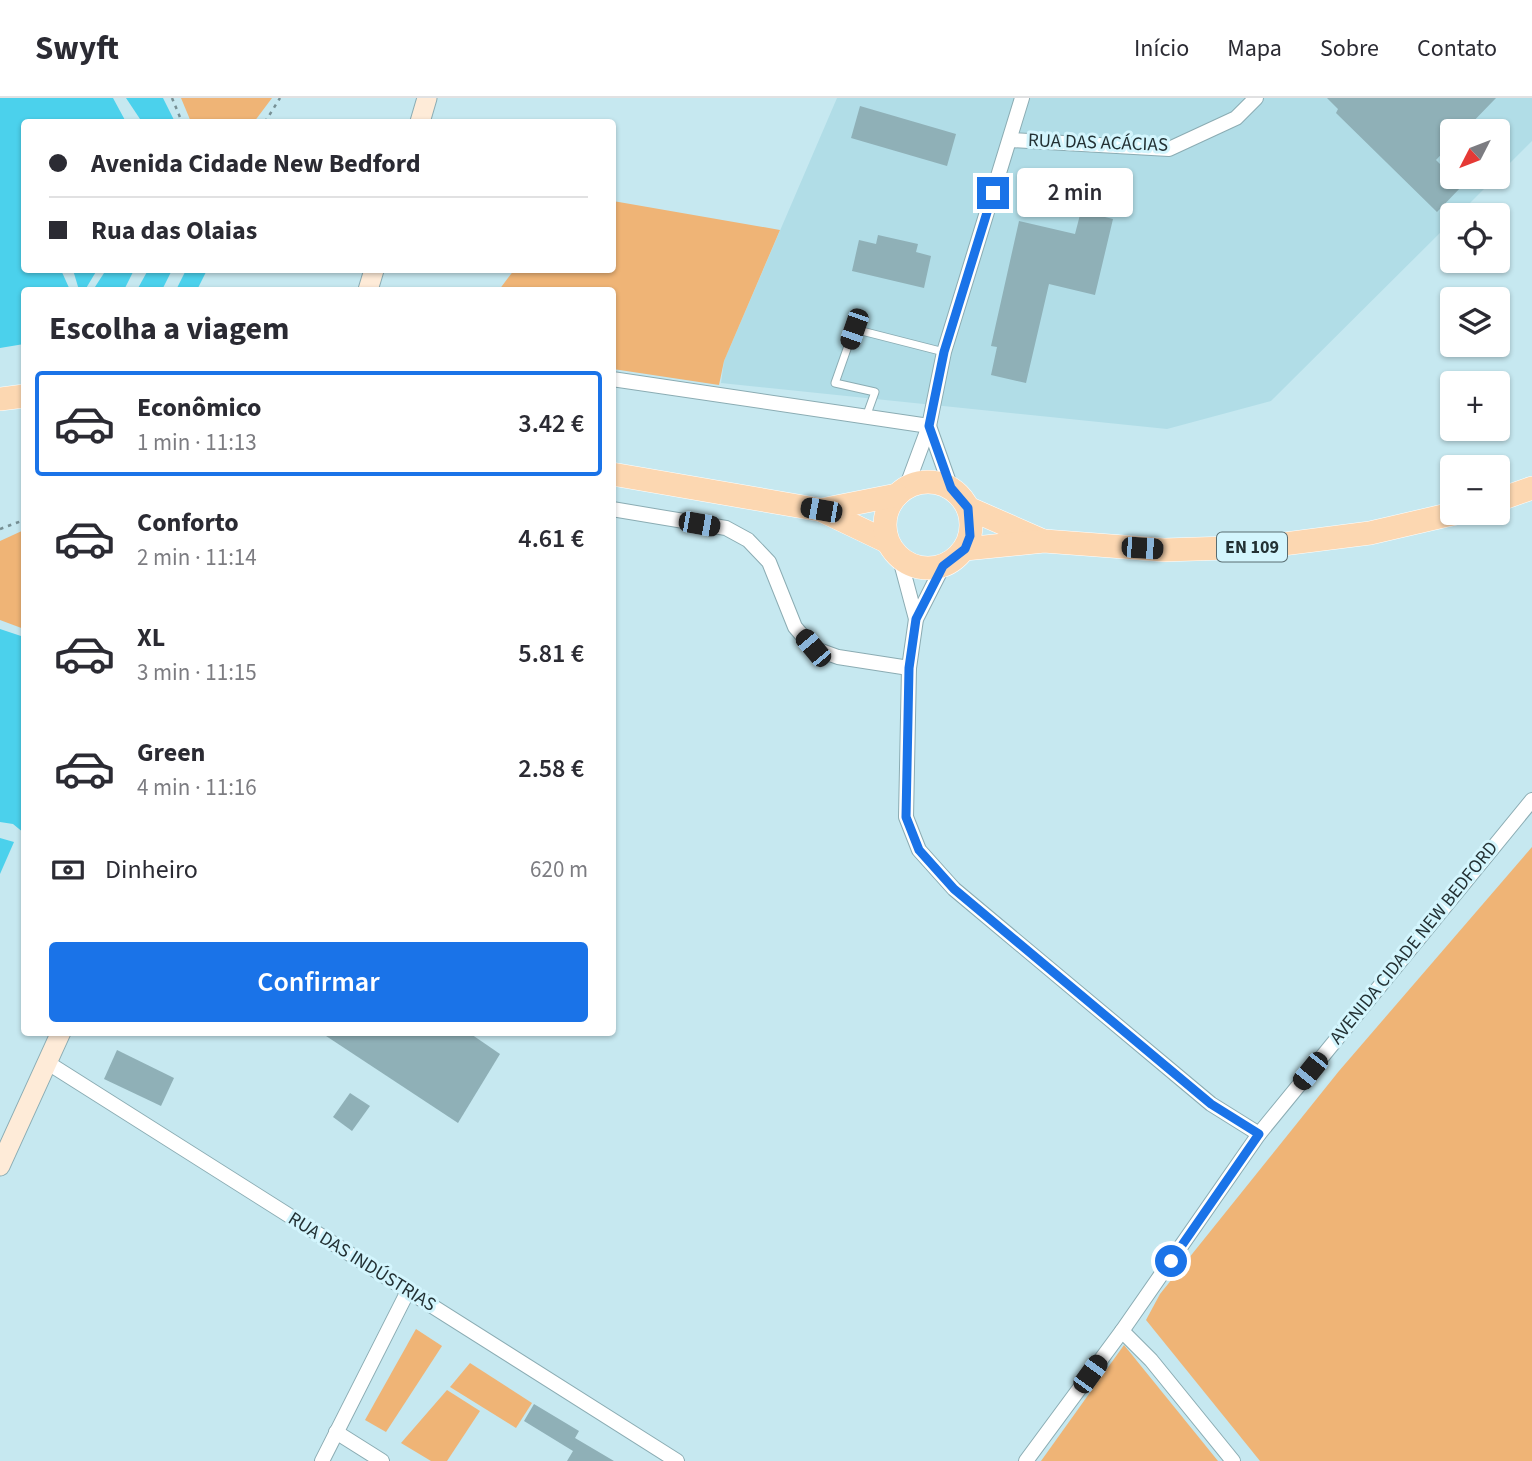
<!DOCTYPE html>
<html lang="pt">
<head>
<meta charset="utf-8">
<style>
	body { margin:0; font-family:"Source Sans 3",sans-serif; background:#f7f7f7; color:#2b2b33; height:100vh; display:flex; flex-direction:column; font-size:26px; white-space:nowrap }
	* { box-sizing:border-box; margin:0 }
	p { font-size:23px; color:#7c7c81 }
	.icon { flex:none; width:38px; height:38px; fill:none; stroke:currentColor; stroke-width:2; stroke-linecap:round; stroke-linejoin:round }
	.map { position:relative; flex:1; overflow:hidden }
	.details { position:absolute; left:21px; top:189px; width:595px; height:749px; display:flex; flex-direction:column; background:#fff; border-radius:7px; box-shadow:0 2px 5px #0004 }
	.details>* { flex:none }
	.banner { position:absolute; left:21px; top:21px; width:595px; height:154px; border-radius:7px; box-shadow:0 2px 5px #0004; display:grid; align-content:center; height:154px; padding:0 28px; background:#fff }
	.needle { width:46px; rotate:228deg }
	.tools { position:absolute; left:1440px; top:21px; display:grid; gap:14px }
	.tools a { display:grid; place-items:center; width:70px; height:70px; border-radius:7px; background:#fff; box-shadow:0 2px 5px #0004; font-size:35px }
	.end { position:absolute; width:32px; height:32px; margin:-16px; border:9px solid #1a73e8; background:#fff; box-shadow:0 0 0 4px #fff }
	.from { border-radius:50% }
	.bubble { position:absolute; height:49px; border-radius:7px; background:#fff; box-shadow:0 2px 5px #0004; font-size:23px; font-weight:600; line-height:49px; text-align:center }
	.car { position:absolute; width:21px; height:42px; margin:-21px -10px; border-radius:9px; box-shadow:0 0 5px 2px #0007; background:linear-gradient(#222 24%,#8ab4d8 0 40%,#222 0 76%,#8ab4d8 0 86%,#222 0) }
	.banner b { display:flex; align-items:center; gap:24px; height:66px; font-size:26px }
	.banner b+b { border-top:2px solid #e1e1e2 }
	.banner i { width:18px; height:18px; background:#2b2b33 }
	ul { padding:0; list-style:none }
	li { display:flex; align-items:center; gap:21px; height:105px; margin:0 14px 10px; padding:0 14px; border:4px solid transparent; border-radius:7px }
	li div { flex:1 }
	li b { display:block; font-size:26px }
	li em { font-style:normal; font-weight:600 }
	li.active { border-color:#1a73e8 }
	li>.icon { width:63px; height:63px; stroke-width:1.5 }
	h2 { padding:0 28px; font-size:32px; line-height:84px }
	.pay { display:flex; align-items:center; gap:18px; height:77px; padding:0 28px; font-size:26px }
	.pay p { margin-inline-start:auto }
	.action { display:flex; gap:14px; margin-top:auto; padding:14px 28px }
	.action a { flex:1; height:80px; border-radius:7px; background:#1a73e8; color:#fff; font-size:28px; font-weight:600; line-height:80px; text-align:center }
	header { display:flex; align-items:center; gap:42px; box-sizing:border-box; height:98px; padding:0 35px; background:#fff; border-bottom:2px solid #e1e1e2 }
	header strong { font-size:33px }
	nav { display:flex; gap:38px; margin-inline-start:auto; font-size:24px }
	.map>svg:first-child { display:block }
	.built { fill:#b1dde7 }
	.green { fill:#efb476 }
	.water { fill:#4bd1ec }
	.building { fill:#8fb0b7 }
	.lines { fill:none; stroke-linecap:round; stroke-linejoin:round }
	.lane-casing { stroke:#8bacb3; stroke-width:9 }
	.street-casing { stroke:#8bacb3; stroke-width:16 }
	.secondary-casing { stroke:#8bacb3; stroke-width:21 }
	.primary-casing { stroke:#fff; stroke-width:24 }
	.path { stroke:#779095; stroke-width:2.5; stroke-dasharray:3.5 5; stroke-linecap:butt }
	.lane { stroke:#fff; stroke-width:7 }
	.street { stroke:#fff; stroke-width:14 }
	.secondary { stroke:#feebd8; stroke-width:19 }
	.primary { stroke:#fcd7b1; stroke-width:23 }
	.route { stroke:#1a73e8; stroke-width:9 }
	.labels { text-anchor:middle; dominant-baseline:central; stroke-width:6; stroke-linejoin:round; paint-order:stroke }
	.shield { fill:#d3f5fd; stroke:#586c70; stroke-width:2 }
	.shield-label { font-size:18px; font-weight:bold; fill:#233134 }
	.street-label { font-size:19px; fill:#233134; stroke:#d3f5fd }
</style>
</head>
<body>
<header>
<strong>Swyft</strong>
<nav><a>Início</a><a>Mapa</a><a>Sobre</a><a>Contato</a></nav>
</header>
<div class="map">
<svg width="1532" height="1363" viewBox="0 0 1532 1363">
	<rect width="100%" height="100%" fill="#c6e8f0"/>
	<path class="built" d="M 837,0 L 1532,0 L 1532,43 L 1498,77 L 1498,33 L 1452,33 L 1452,79 L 1496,79 L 1458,117 L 1452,117 L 1452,123 L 1271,303 L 1167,331 L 721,285 L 724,263 Z"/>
	<g class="green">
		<path d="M 181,0 L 272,0 L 254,24 L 191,24 Z"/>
		<path d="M 613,103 L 780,132 L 724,263 L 719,287 L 613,271 L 612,192 L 499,192 L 514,172 L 612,172 Z"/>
		<path d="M 24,432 L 24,531 L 0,522 L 0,443 Z"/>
		<path d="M 1532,749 L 1532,1363 L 1260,1363 L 1146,1222 L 1160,1196 L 1339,973 Z"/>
		<path d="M 416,1231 L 442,1248 L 386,1334 L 365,1322 Z"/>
		<path d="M 1124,1247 L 1218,1363 L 1041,1363 Z"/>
		<path d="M 470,1265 L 532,1305 L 516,1330 L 450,1289 Z"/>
		<path d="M 447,1292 L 480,1313 L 447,1363 L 431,1363 L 401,1345 Z"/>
	</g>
	<g class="water">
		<path d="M 0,0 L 113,0 L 126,24 L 24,24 L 24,172 L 61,172 L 70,192 L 24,192 L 24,246 L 0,250 Z"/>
		<path d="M 126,0 L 163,0 L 175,24 L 142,24 Z"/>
		<path d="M 73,172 L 97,172 L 85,192 L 79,192 Z"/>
		<path d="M 106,172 L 134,172 L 124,192 L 93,192 Z"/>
		<path d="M 148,172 L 172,172 L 162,192 L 137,192 Z"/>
		<path d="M 186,172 L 207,172 L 197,192 L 176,192 Z"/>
		<path d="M 0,531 L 24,539 L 24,735 L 13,726 L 0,724 Z"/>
		<path d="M 0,740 L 14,744 L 0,776 Z"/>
	</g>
	<g class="building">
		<path d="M 1327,0 L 1496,0 L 1464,33 L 1452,33 L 1452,45 L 1436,62 L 1462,88 L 1437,114 L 1336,15 L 1338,11 Z"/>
		<path d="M 860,8 L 956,36 L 947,68 L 851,40 Z"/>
		<path d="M 1081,113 L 1113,121 L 1095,197 L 1049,186 L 1026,285 L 991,277 L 997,249 L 991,248 L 1019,123 L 1075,136 Z"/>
		<path d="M 878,137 L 918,146 L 916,154 L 931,158 L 924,190 L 852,173 L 859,142 L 876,146 Z"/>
		<path d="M 320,934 L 468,934 L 500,956 L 458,1025 Z"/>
		<path d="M 117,952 L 174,980 L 161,1008 L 104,981 Z"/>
		<path d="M 350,995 L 370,1008 L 352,1033 L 333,1019 Z"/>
		<path d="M 534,1306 L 579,1333 L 575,1340 L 614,1363 L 567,1363 L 573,1353 L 524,1323 Z"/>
	</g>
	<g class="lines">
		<defs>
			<path id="lane" d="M 866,319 L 875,294 L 835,285 L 854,231 L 944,254"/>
			<g id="street">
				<path d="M 1010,42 L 1169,51 L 1236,20 L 1256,0"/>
				<path d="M 612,281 L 929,328"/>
				<path d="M 929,328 L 951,390"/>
				<path d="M 906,390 L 929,328 L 944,254 L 1022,0"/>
				<path d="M 612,411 L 726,430 L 748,442 L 769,464 L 795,529 L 813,550 L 838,559 L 909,570"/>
				<path d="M 900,461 L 916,521"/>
				<path d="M 943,468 L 916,521 L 909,570 L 906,719 L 919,752 L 954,791 L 1211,1006 L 1259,1036"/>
				<path d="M 48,965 L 677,1363"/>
				<path d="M 1122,1233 L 1151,1262 L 1233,1363"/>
				<path d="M 336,1334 L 382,1363"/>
				<path d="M 322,1363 L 408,1193"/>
				<path d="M 1026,1363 L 1122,1233 L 1259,1036 L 1532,702"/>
			</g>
			<g id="secondary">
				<path d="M 420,24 L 427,0"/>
				<path d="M 368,192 L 374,172"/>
				<path d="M 0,1068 L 61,934"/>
			</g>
			<g id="primary">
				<path d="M 0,301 L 24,298"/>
				<path d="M 612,376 L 821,412 L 888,444"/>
				<circle cx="928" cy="427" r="43"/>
				<path d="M 1498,402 L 1532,390"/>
				<path d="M 968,410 L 1041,442"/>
				<path d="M 821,412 L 897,397"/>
				<path d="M 965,451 L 1044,443 L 1164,452 L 1260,449 L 1370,435 L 1456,415"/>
			</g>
		</defs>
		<use href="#lane" class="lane-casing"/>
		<use href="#street" class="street-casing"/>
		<use href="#secondary" class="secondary-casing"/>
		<use href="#primary" class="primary-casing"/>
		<g class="path">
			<path d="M 172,0 L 182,24"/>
			<path d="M 265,24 L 280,0"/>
			<path d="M 0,431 L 24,422"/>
		</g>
		<use href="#lane" class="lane"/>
		<use href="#street" class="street"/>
		<use href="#secondary" class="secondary"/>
		<use href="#primary" class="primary"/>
	</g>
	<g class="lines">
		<path class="route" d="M 993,95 L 944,254 L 929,328 L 951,390 L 968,410 L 970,438 L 965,451 L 943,468 L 916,521 L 909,570 L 906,719 L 919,752 L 954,791 L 1211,1006 L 1259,1036 L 1171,1163"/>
	</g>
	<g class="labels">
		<rect class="shield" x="1217" y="434.5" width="70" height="29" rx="5"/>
		<g class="shield-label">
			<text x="1252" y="449">EN 109</text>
		</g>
		<g class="street-label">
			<text transform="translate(1098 45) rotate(2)">RUA DAS ACÁCIAS</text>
			<text transform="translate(1414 845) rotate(-51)">AVENIDA CIDADE NEW BEDFORD</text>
			<text transform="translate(362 1164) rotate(32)">RUA DAS INDÚSTRIAS</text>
		</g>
	</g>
</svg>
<div class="tools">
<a><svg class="needle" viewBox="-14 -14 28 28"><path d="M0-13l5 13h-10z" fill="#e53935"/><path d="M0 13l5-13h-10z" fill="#7c7c81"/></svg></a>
<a><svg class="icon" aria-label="locate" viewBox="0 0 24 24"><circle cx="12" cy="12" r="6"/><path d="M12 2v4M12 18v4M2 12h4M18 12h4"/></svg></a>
<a><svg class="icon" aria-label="layers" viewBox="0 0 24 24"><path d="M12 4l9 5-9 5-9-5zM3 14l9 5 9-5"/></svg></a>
<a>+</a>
<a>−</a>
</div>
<i class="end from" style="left:1171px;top:1163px"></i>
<i class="end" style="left:993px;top:95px"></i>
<div class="bubble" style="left:1017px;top:70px;width:116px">2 min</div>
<i class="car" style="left:854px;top:231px;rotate:199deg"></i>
<i class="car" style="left:821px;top:412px;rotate:280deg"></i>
<i class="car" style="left:699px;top:426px;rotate:100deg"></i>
<i class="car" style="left:1142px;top:450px;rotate:94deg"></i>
<i class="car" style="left:813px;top:550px;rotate:320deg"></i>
<i class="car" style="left:1310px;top:973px;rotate:219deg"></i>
<i class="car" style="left:1090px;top:1276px;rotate:36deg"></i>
<div class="banner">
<b><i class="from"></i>Avenida Cidade New Bedford</b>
<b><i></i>Rua das Olaias</b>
</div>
<section class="details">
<h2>Escolha a viagem</h2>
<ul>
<li class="active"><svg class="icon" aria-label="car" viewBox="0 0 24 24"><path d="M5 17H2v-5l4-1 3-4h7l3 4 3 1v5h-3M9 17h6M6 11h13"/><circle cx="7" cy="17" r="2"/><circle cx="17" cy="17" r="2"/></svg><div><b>Econômico</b><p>1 min · 11:13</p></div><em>3.42 €</em></li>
<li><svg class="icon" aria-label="car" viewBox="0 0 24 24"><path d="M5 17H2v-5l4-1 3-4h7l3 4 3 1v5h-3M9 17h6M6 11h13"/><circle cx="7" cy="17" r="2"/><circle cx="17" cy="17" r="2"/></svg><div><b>Conforto</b><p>2 min · 11:14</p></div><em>4.61 €</em></li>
<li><svg class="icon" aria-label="car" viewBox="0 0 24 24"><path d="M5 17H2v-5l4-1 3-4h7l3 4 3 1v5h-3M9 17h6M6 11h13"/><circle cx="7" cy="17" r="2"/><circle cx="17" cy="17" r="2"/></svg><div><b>XL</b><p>3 min · 11:15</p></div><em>5.81 €</em></li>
<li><svg class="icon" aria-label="car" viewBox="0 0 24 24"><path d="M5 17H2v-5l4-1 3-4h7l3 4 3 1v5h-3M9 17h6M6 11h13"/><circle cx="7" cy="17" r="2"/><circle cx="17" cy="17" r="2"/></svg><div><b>Green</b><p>4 min · 11:16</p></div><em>2.58 €</em></li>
</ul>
<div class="pay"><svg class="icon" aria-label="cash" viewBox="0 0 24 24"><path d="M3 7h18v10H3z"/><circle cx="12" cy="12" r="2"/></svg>Dinheiro<p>620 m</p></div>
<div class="action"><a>Confirmar</a></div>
</section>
</div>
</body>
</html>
